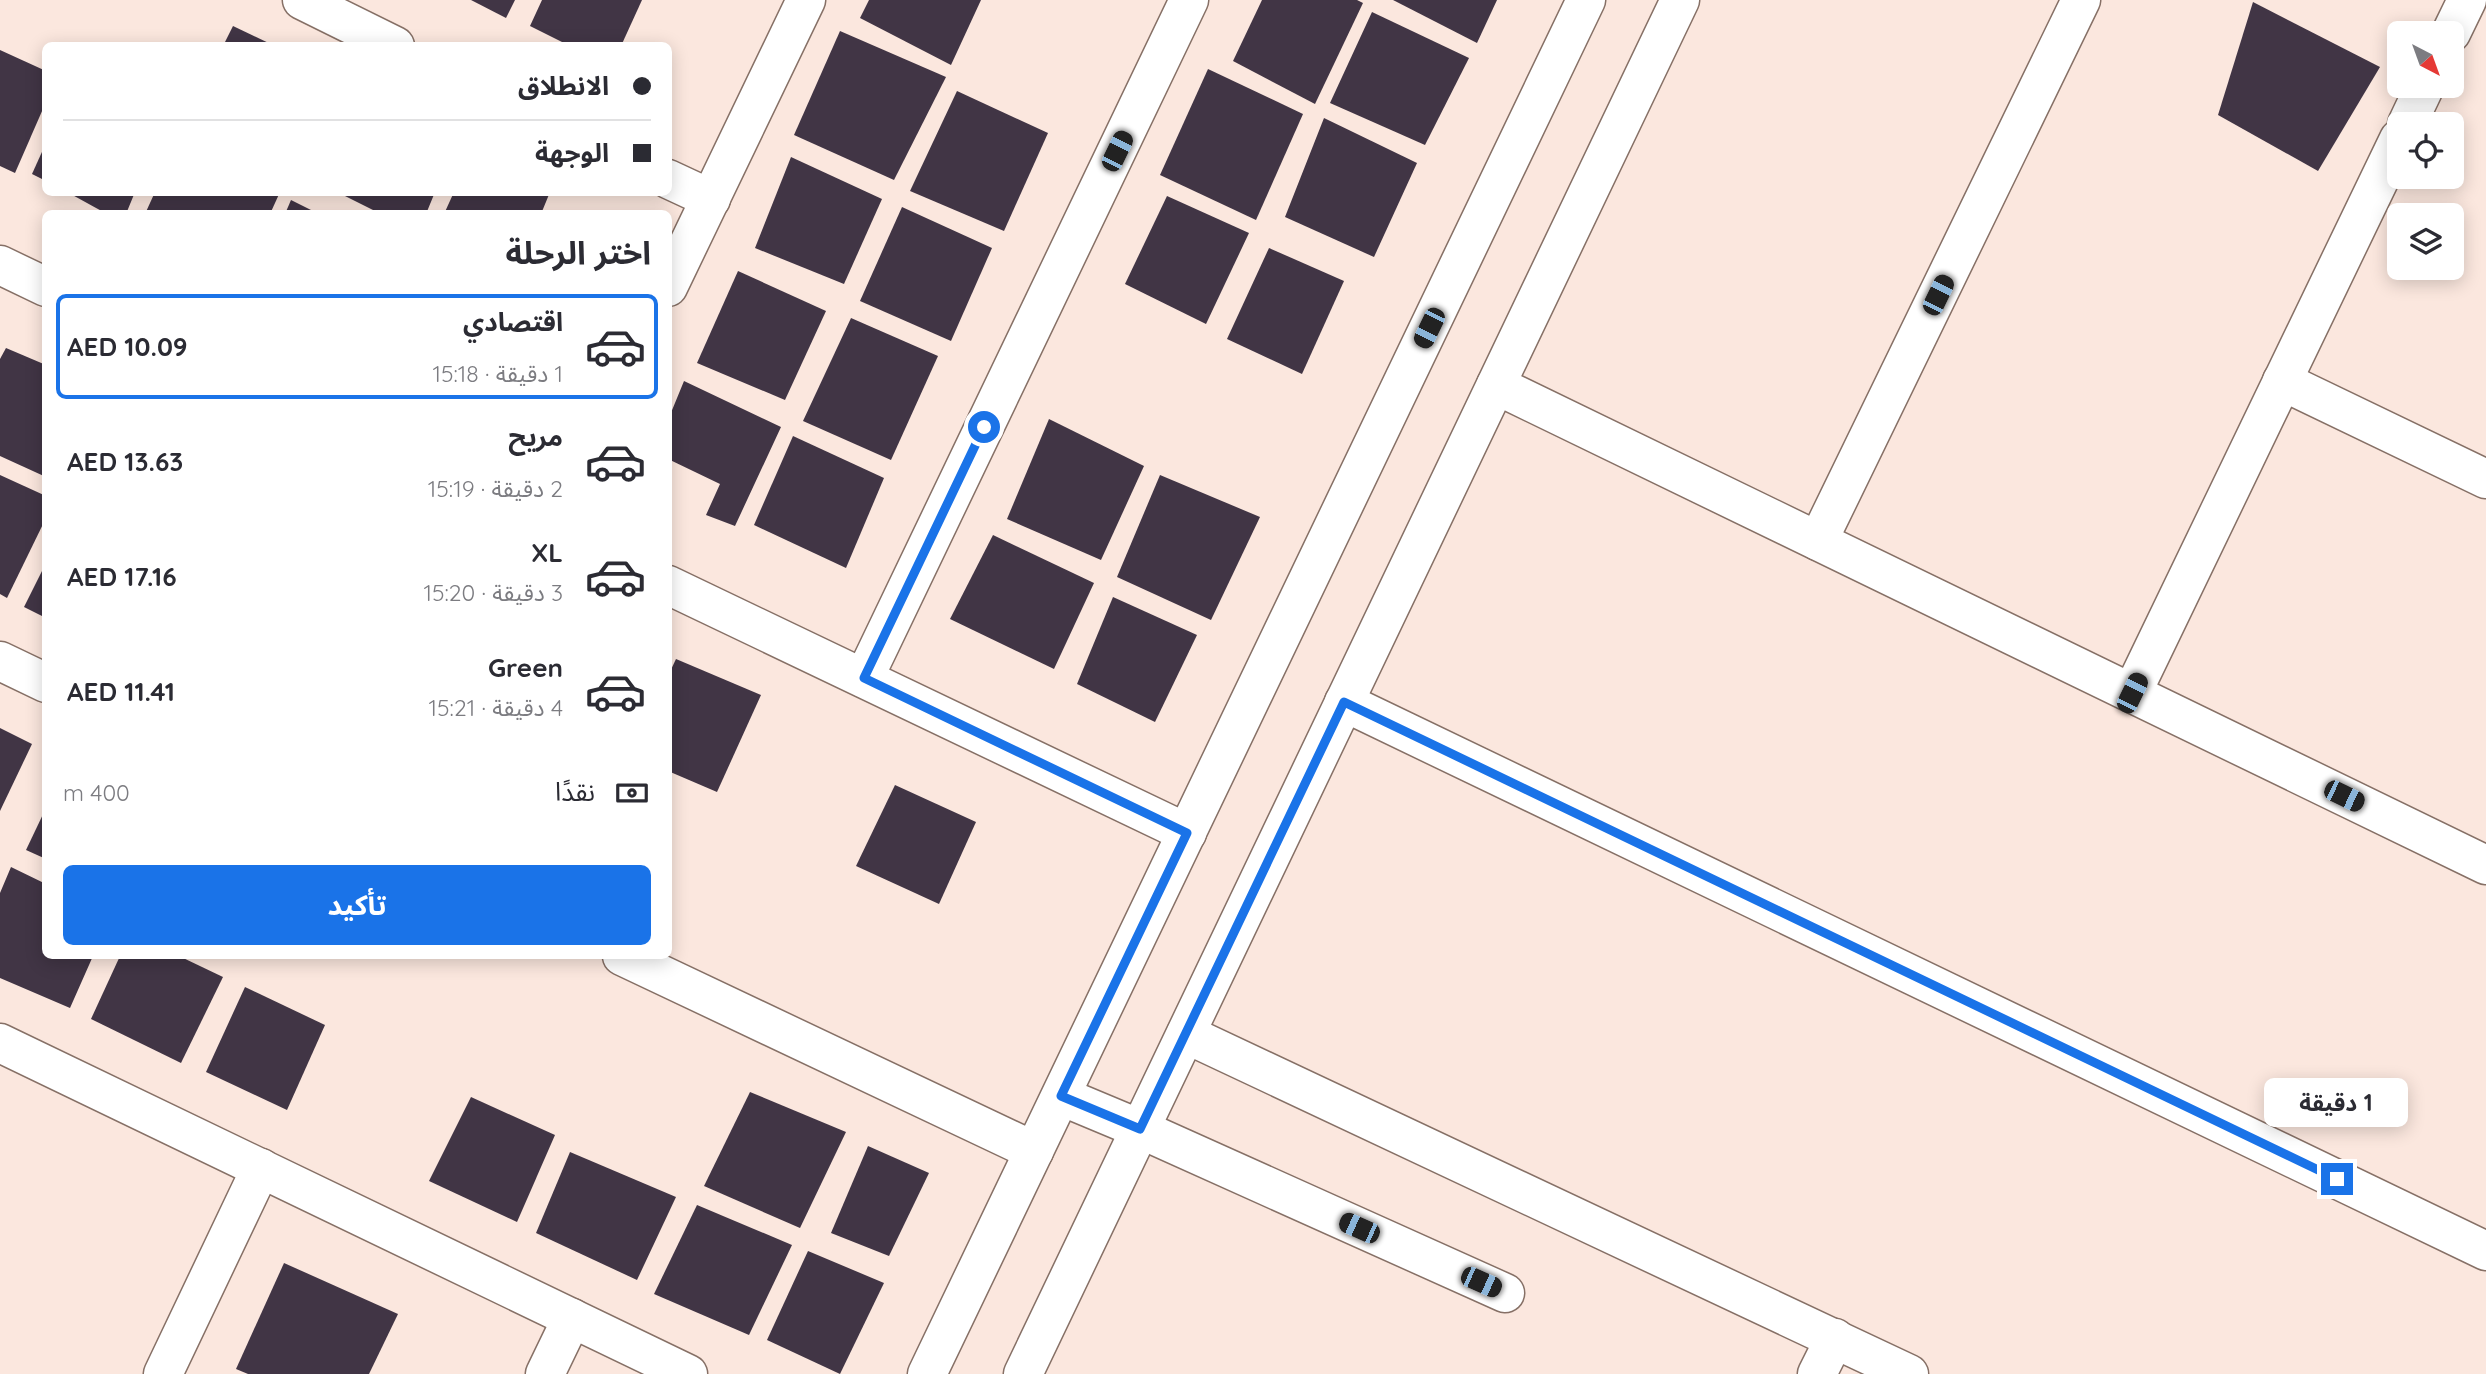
<!DOCTYPE html>
<html lang="ar">
<head>
<meta charset="utf-8">
<style>
	body { margin:0; font-family:Quicksand,"Noto Sans Arabic",sans-serif; background:#f2f2f3; color:#2b2b33; direction:rtl; height:100vh; display:flex; flex-direction:column; font-size:26px; white-space:nowrap }
	* { box-sizing:border-box; margin:0 }
	p { font-size:23px; color:#7c7c81 }
	.icon { flex:none; width:38px; height:38px; fill:none; stroke:currentColor; stroke-width:2; stroke-linecap:round; stroke-linejoin:round }
	.map { position:relative; flex:1; overflow:hidden; direction:ltr }
	.panel { position:absolute; left:42px; top:210px; width:630px; height:749px; display:flex; flex-direction:column; background:#fff; border-radius:10px; box-shadow:0 4px 18px #0003; direction:rtl }
	.panel>* { flex:none }
	.banner { position:absolute; left:42px; top:42px; width:630px; height:154px; border-radius:10px; box-shadow:0 4px 18px #0003; direction:rtl; display:grid; align-content:center; height:154px; padding:0 21px; background:#fff }
	.needle { width:46px; rotate:139deg }
	.fabs { position:absolute; left:2387px; top:21px; display:grid; gap:14px }
	.fabs a { display:grid; place-items:center; width:77px; height:77px; border-radius:10px; background:#fff; box-shadow:0 4px 18px #0003; font-size:35px }
	.end { position:absolute; width:32px; height:32px; margin:-16px; border:9px solid #1a73e8; background:#fff; box-shadow:0 0 0 4px #fff }
	.from { border-radius:50% }
	.bubble { position:absolute; height:49px; border-radius:10px; background:#fff; box-shadow:0 4px 18px #0003; font-size:23px; font-weight:700; line-height:49px; text-align:center; direction:rtl }
	.car { position:absolute; width:21px; height:42px; margin:-21px -10px; border-radius:9px; box-shadow:0 0 5px 2px #0007; background:linear-gradient(#222 24%,#8ab4d8 0 40%,#222 0 76%,#8ab4d8 0 86%,#222 0) }
	.banner b { display:flex; align-items:center; gap:24px; height:66px; font-size:26px }
	.banner b+b { border-top:2px solid #e1e1e2 }
	.banner i { width:18px; height:18px; background:#2b2b33 }
	ul { padding:0; list-style:none }
	li { display:flex; align-items:center; gap:21px; height:105px; margin:0 14px 10px; padding:0 7px; border:4px solid transparent; border-radius:10px }
	li div { flex:1 }
	li b { display:block; font-size:26px }
	li em { font-style:normal; font-weight:700 }
	li.on { border-color:#1a73e8 }
	li>.icon { width:63px; height:63px; stroke-width:1.5 }
	h2 { padding:0 21px; font-size:32px; line-height:84px }
	.pay { display:flex; align-items:center; gap:18px; height:77px; padding:0 21px; font-size:26px }
	.pay p { margin-inline-start:auto }
	.primary-button { display:flex; gap:14px; margin-top:auto; padding:14px 21px }
	.primary-button a { flex:1; height:80px; border-radius:10px; background:#1a73e8; color:#fff; font-size:28px; font-weight:700; line-height:80px; text-align:center }
	.map>svg:first-child { display:block }
	.building { fill:#413545 }
	.lines { fill:none; stroke-linecap:round; stroke-linejoin:round }
	.minor-casing { stroke:#867066; stroke-width:41 }
	.major-casing { stroke:#867066; stroke-width:41 }
	.minor { stroke:#fff; stroke-width:38 }
	.major { stroke:#fff; stroke-width:38 }
	.route { stroke:#1a73e8; stroke-width:9 }
</style>
</head>
<body>
<div class="map">
<svg width="2486" height="1374" viewBox="0 0 2486 1374">
	<rect width="100%" height="100%" fill="#fbe7de"/>
	<g class="building">
		<path d="M 471,0 L 515,0 L 506,18 Z"/>
		<path d="M 542,0 L 642,0 L 621,46 L 570,46 L 530,26 Z"/>
		<path d="M 869,0 L 981,0 L 951,65 L 860,18 Z"/>
		<path d="M 1262,0 L 1357,0 L 1363,3 L 1315,104 L 1233,61 Z"/>
		<path d="M 1393,0 L 1497,0 L 1477,43 Z"/>
		<path d="M 2253,2 L 2380,67 L 2318,171 L 2218,115 Z"/>
		<path d="M 1372,12 L 1469,58 L 1425,145 L 1330,103 Z"/>
		<path d="M 233,26 L 275,46 L 223,46 Z"/>
		<path d="M 840,31 L 946,77 L 894,180 L 794,135 Z"/>
		<path d="M 0,50 L 46,71 L 46,102 L 15,173 L 0,166 Z"/>
		<path d="M 1208,69 L 1303,114 L 1256,220 L 1160,175 Z"/>
		<path d="M 957,91 L 1048,133 L 1004,231 L 910,191 Z"/>
		<path d="M 1324,118 L 1417,163 L 1374,257 L 1285,217 Z"/>
		<path d="M 46,143 L 46,181 L 32,174 Z"/>
		<path d="M 791,157 L 882,199 L 844,284 L 755,248 Z"/>
		<path d="M 67,192 L 135,192 L 126,214 L 107,214 Z"/>
		<path d="M 155,192 L 280,192 L 270,214 L 145,214 Z"/>
		<path d="M 337,192 L 435,192 L 426,214 L 381,214 Z"/>
		<path d="M 454,192 L 550,192 L 541,214 L 444,214 Z"/>
		<path d="M 1167,196 L 1249,233 L 1206,324 L 1125,284 Z"/>
		<path d="M 291,200 L 319,214 L 285,214 Z"/>
		<path d="M 902,207 L 992,248 L 951,341 L 860,301 Z"/>
		<path d="M 1269,248 L 1344,281 L 1302,374 L 1227,339 Z"/>
		<path d="M 738,271 L 826,311 L 785,400 L 697,363 Z"/>
		<path d="M 851,318 L 938,356 L 891,460 L 803,421 Z"/>
		<path d="M 6,348 L 46,365 L 46,477 L 0,456 L 0,359 Z"/>
		<path d="M 684,381 L 781,427 L 735,526 L 706,515 L 720,484 L 668,459 L 668,420 Z"/>
		<path d="M 1049,419 L 1144,466 L 1101,560 L 1007,519 Z"/>
		<path d="M 793,436 L 884,478 L 846,568 L 754,525 Z"/>
		<path d="M 0,475 L 46,496 L 46,518 L 7,598 L 0,594 Z"/>
		<path d="M 1160,475 L 1260,517 L 1211,620 L 1117,577 Z"/>
		<path d="M 993,535 L 1094,583 L 1054,669 L 950,619 Z"/>
		<path d="M 46,563 L 46,618 L 24,607 Z"/>
		<path d="M 1113,597 L 1197,635 L 1155,722 L 1077,684 Z"/>
		<path d="M 676,659 L 761,695 L 717,792 L 668,771 L 668,676 Z"/>
		<path d="M 0,728 L 32,744 L 0,811 Z"/>
		<path d="M 895,785 L 976,822 L 939,904 L 856,866 Z"/>
		<path d="M 46,808 L 46,859 L 26,850 Z"/>
		<path d="M 11,867 L 46,884 L 46,956 L 93,956 L 70,1008 L 0,978 L 0,893 Z"/>
		<path d="M 120,956 L 179,956 L 223,977 L 181,1063 L 91,1019 Z"/>
		<path d="M 245,987 L 325,1025 L 287,1110 L 206,1072 Z"/>
		<path d="M 750,1092 L 846,1132 L 800,1228 L 704,1186 Z"/>
		<path d="M 471,1097 L 555,1135 L 517,1222 L 429,1181 Z"/>
		<path d="M 868,1146 L 929,1173 L 889,1256 L 831,1233 Z"/>
		<path d="M 570,1152 L 676,1197 L 637,1280 L 536,1233 Z"/>
		<path d="M 697,1205 L 792,1245 L 749,1335 L 654,1294 Z"/>
		<path d="M 808,1251 L 884,1283 L 840,1374 L 767,1340 Z"/>
		<path d="M 284,1263 L 398,1314 L 369,1374 L 248,1374 L 236,1369 Z"/>
	</g>
	<g class="lines">
		<defs>
			<g id="minor">
				<path d="M 302,0 L 395,46"/>
				<path d="M 2451,33 L 2467,0"/>
				<path d="M 2407,124 L 2425,86"/>
				<path d="M 668,179 L 711,199"/>
				<path d="M 0,265 L 46,287"/>
				<path d="M 668,287 L 806,0"/>
				<path d="M 2282,381 L 2486,479"/>
				<path d="M 1496,385 L 2486,865"/>
				<path d="M 1818,541 L 2081,0"/>
				<path d="M 668,585 L 1187,833"/>
				<path d="M 0,661 L 46,683"/>
				<path d="M 864,678 L 1189,0"/>
				<path d="M 2132,693 L 2399,139"/>
				<path d="M 1344,702 L 2486,1251"/>
				<path d="M 622,956 L 1034,1151"/>
				<path d="M 1186,1034 L 1909,1374"/>
				<path d="M 0,1043 L 688,1374"/>
				<path d="M 1061,1096 L 1140,1129 L 1505,1293"/>
				<path d="M 163,1374 L 261,1168"/>
				<path d="M 545,1374 L 572,1318"/>
				<path d="M 1817,1374 L 1835,1338"/>
			</g>
			<g id="major">
				<path d="M 927,1374 L 1586,0"/>
				<path d="M 1023,1374 L 1680,0"/>
			</g>
		</defs>
		<use href="#minor" class="minor-casing"/>
		<use href="#major" class="major-casing"/>
		<use href="#minor" class="minor"/>
		<use href="#major" class="major"/>
	</g>
	<g class="lines">
		<path class="route" d="M 984,427 L 864,678 L 1187,833 L 1061,1096 L 1140,1129 L 1344,702 L 2337,1179"/>
	</g>
</svg>
<div class="fabs">
<a><svg class="needle" viewBox="-14 -14 28 28"><path d="M0-13l5 13h-10z" fill="#e53935"/><path d="M0 13l5-13h-10z" fill="#7c7c81"/></svg></a>
<a><svg class="icon" aria-label="locate" viewBox="0 0 24 24"><circle cx="12" cy="12" r="6"/><path d="M12 2v4M12 18v4M2 12h4M18 12h4"/></svg></a>
<a><svg class="icon" aria-label="layers" viewBox="0 0 24 24"><path d="M12 4l9 5-9 5-9-5zM3 14l9 5 9-5"/></svg></a>
</div>
<i class="end from" style="left:984px;top:427px"></i>
<i class="end" style="left:2337px;top:1179px"></i>
<div class="bubble" style="left:2264px;top:1078px;width:144px">1 دقيقة</div>
<i class="car" style="left:1117px;top:151px;rotate:26deg"></i>
<i class="car" style="left:1938px;top:295px;rotate:26deg"></i>
<i class="car" style="left:1429px;top:328px;rotate:206deg"></i>
<i class="car" style="left:2132px;top:693px;rotate:26deg"></i>
<i class="car" style="left:2344px;top:796px;rotate:116deg"></i>
<i class="car" style="left:1359px;top:1228px;rotate:294deg"></i>
<i class="car" style="left:1481px;top:1282px;rotate:114deg"></i>
<div class="banner">
<b><i class="from"></i>الانطلاق</b>
<b><i></i>الوجهة</b>
</div>
<section class="panel">
<h2>اختر الرحلة</h2>
<ul>
<li class="on"><svg class="icon" aria-label="car" viewBox="0 0 24 24"><path d="M5 17H2v-5l4-1 3-4h7l3 4 3 1v5h-3M9 17h6M6 11h13"/><circle cx="7" cy="17" r="2"/><circle cx="17" cy="17" r="2"/></svg><div><b>اقتصادي</b><p>1 دقيقة · 15:18</p></div><em>AED 10.09</em></li>
<li><svg class="icon" aria-label="car" viewBox="0 0 24 24"><path d="M5 17H2v-5l4-1 3-4h7l3 4 3 1v5h-3M9 17h6M6 11h13"/><circle cx="7" cy="17" r="2"/><circle cx="17" cy="17" r="2"/></svg><div><b>مريح</b><p>2 دقيقة · 15:19</p></div><em>AED 13.63</em></li>
<li><svg class="icon" aria-label="car" viewBox="0 0 24 24"><path d="M5 17H2v-5l4-1 3-4h7l3 4 3 1v5h-3M9 17h6M6 11h13"/><circle cx="7" cy="17" r="2"/><circle cx="17" cy="17" r="2"/></svg><div><b>XL</b><p>3 دقيقة · 15:20</p></div><em>AED 17.16</em></li>
<li><svg class="icon" aria-label="car" viewBox="0 0 24 24"><path d="M5 17H2v-5l4-1 3-4h7l3 4 3 1v5h-3M9 17h6M6 11h13"/><circle cx="7" cy="17" r="2"/><circle cx="17" cy="17" r="2"/></svg><div><b>Green</b><p>4 دقيقة · 15:21</p></div><em>AED 11.41</em></li>
</ul>
<div class="pay"><svg class="icon" aria-label="cash" viewBox="0 0 24 24"><path d="M3 7h18v10H3z"/><circle cx="12" cy="12" r="2"/></svg>نقدًا<p>400 m</p></div>
<div class="primary-button"><a>تأكيد</a></div>
</section>
</div>
</body>
</html>
